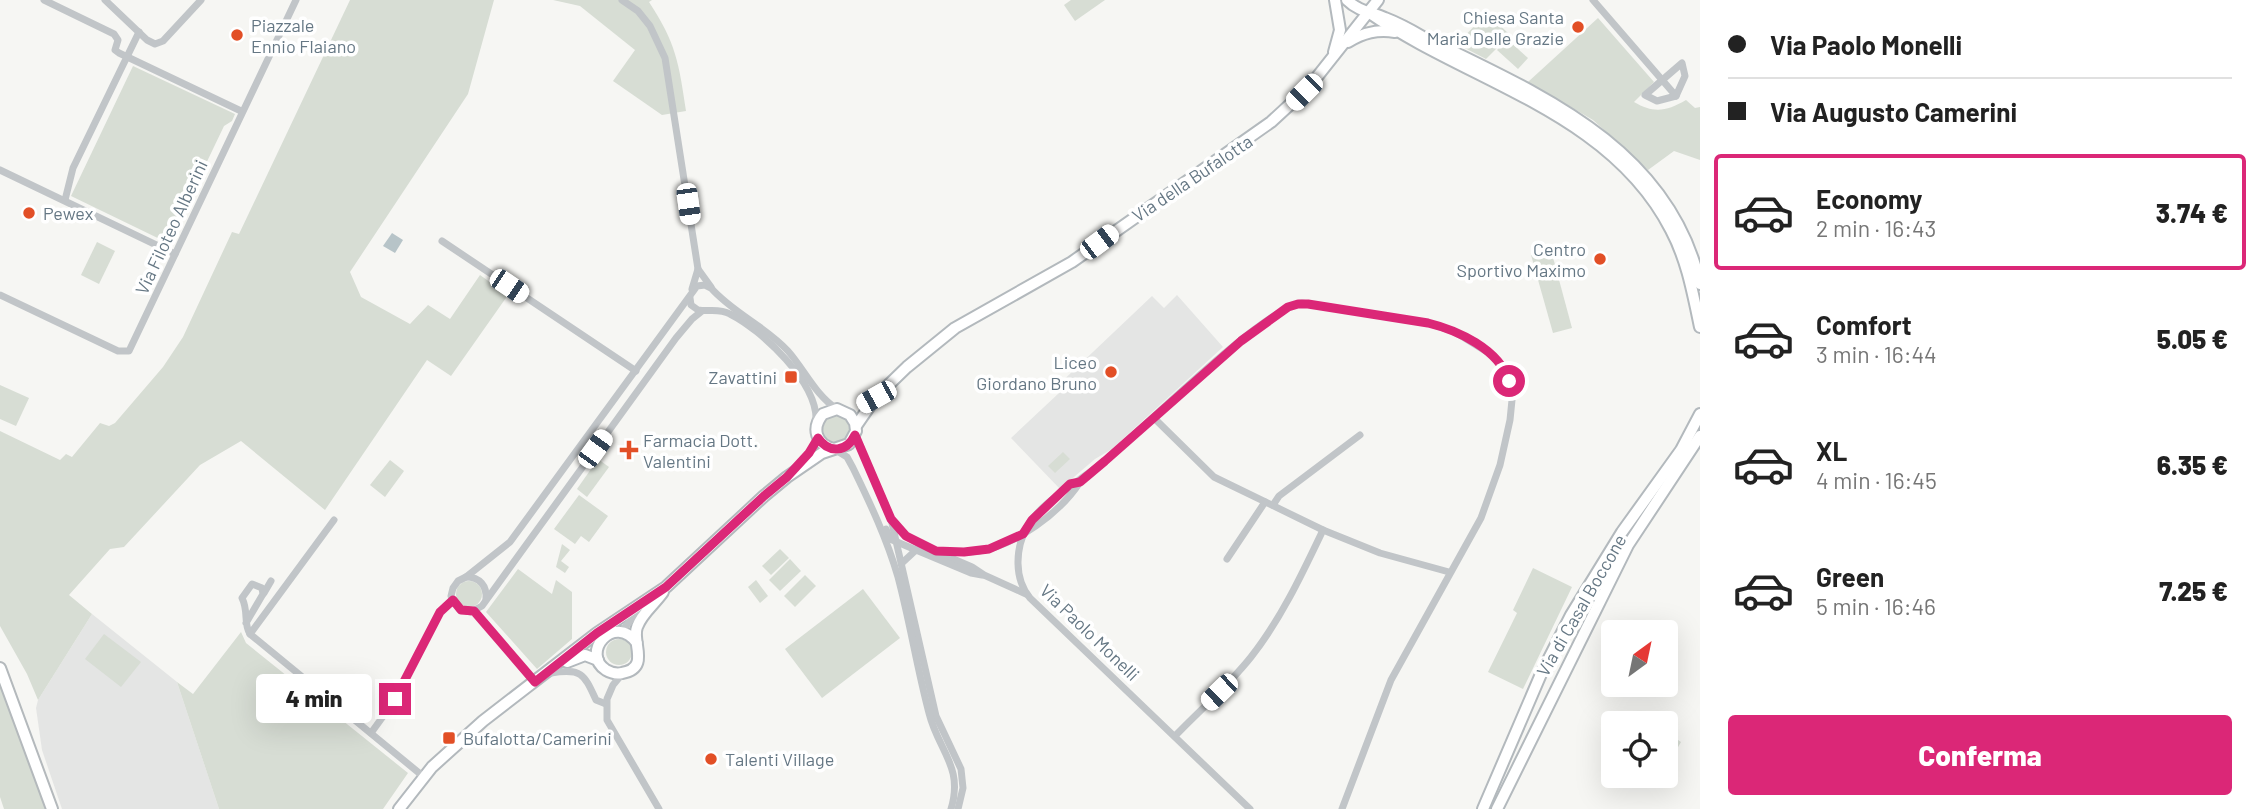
<!DOCTYPE html>
<html lang="it">
<head>
<meta charset="utf-8">
<style>
	body { margin:0; font-family:Barlow,sans-serif; background:#f6f6f6; color:#222; height:100vh; display:flex; flex-direction:column; font-size:26px; white-space:nowrap }
	* { box-sizing:border-box; margin:0 }
	p { font-size:23px; color:#767676 }
	.icon { flex:none; width:38px; height:38px; fill:none; stroke:currentColor; stroke-width:2; stroke-linecap:round; stroke-linejoin:round }
	.map { position:relative; flex:1; overflow:hidden }
	.side { display:flex; flex-direction:column; background:#fff; width:560px }
	.side>* { flex:none }
	.top-card { display:grid; align-content:center; height:154px; padding:0 28px; background:#fff }
	.needle { width:46px; rotate:33deg }
	.tools { position:absolute; left:1601px; top:620px; display:grid; gap:14px }
	.tools a { display:grid; place-items:center; width:77px; height:77px; border-radius:7px; background:#fff; box-shadow:0 7px 28px #0002; font-size:35px }
	.end { position:absolute; width:32px; height:32px; margin:-16px; border:9px solid #db2777; background:#fff; box-shadow:0 0 0 4px #fff }
	.from { border-radius:50% }
	.bubble { position:absolute; height:49px; border-radius:7px; background:#fff; box-shadow:0 7px 28px #0002; font-size:23px; font-weight:800; line-height:49px; text-align:center }
	.car { position:absolute; width:21px; height:42px; margin:-21px -10px; border-radius:9px; box-shadow:0 0 5px 2px #0007; background:linear-gradient(#fff 24%,#345 0 40%,#fff 0 76%,#345 0 86%,#fff 0) }
	.top-card b { display:flex; align-items:center; gap:24px; height:66px; font-size:26px }
	.top-card b+b { border-top:2px solid #e0e0e0 }
	.top-card i { width:18px; height:18px; background:#222 }
	ul { padding:0; list-style:none }
	li { display:flex; align-items:center; gap:21px; height:116px; margin:0 14px 10px; padding:0 14px; border:4px solid transparent; border-radius:7px }
	li div { flex:1 }
	li b { display:block; font-size:26px }
	li em { font-style:normal; font-weight:800 }
	li.active { border-color:#db2777 }
	li>.icon { width:63px; height:63px; stroke-width:1.5 }
	.primary-button { display:flex; gap:14px; margin-top:auto; padding:14px 28px }
	.primary-button a { flex:1; height:80px; border-radius:7px; background:#db2777; color:#fff; font-size:28px; font-weight:800; line-height:80px; text-align:center }
	main { display:flex; flex:1; min-height:0 }
	.map>svg:first-child { display:block }
	.built { fill:#e4e5e4 }
	.green { fill:#d7ddd4 }
	.water { fill:#b7c4c8 }
	.lines { fill:none; stroke-linecap:round; stroke-linejoin:round }
	.secondary-casing { stroke:#b3b9bd; stroke-width:14 }
	.primary-casing { stroke:#b4b9bc; stroke-width:14 }
	.street { stroke:#c1c5c8; stroke-width:7 }
	.secondary { stroke:#fff; stroke-width:10 }
	.primary { stroke:#fff; stroke-width:10 }
	.route { stroke:#db2777; stroke-width:9 }
	.poi-dot { fill:#e24f26; stroke:#fff; stroke-width:2.5 }
	.labels { text-anchor:middle; dominant-baseline:central; stroke-width:7; stroke-linejoin:round; paint-order:stroke }
	.poi-label { font-size:18px; fill:#657784; stroke:#fff; text-anchor:start }
	.street-label { font-size:18px; fill:#657784; stroke:#fff }
</style>
</head>
<body>
<main>
<div class="map">
<svg width="1700" height="809" viewBox="0 0 1700 809">
	<rect width="100%" height="100%" fill="#f6f6f3"/>
	<g class="built">
		<path d="M 1177,295 L 1223,347 L 1112,449 L 1095,459 L 1060,489 L 1011,438 L 1059,393 L 1055,388 L 1152,296 L 1164,308 Z"/>
		<path d="M 92,614 L 177,682 L 219,809 L 62,809 L 42,750 L 36,708 L 38,700 Z"/>
	</g>
	<g class="green">
		<path d="M 350,0 L 494,0 L 468,94 L 350,272 L 361,297 L 410,324 L 428,305 L 450,319 L 480,275 L 508,295 L 451,376 L 427,360 L 325,510 L 241,441 L 200,465 L 124,547 L 110,549 L 69,595 L 92,614 L 38,700 L 27,674 L 0,626 L 0,431 L 60,460 L 66,454 L 72,457 L 100,423 L 109,426 L 115,423 L 163,367 L 183,337 L 232,232 L 239,234 Z"/>
		<path d="M 553,0 L 652,0 L 649,2 C 676,43 679,63 686,111 L 662,115 L 613,81 L 635,50 L 580,6 Z"/>
		<path d="M 1071,0 L 1105,0 L 1075,21 L 1064,5 Z"/>
		<path d="M 1487,13 L 1510,35 L 1486,59 L 1457,44 Z"/>
		<path d="M 1598,18 L 1654,82 L 1634,102 C 1654,114 1667,111 1686,100 L 1695,108 L 1700,107 L 1700,160 L 1674,151 L 1648,170 L 1593,120 L 1528,82 Z"/>
		<path d="M 1507,39 L 1528,58 L 1518,69 L 1497,50 Z"/>
		<path d="M 133,66 L 235,114 L 232,121 L 224,126 L 168,243 L 71,196 Z"/>
		<path d="M 97,242 L 115,251 L 99,284 L 81,275 Z"/>
		<path d="M 1551,250 L 1572,328 L 1553,333 L 1531,255 Z"/>
		<path d="M 0,385 L 29,398 L 16,426 L 0,419 Z"/>
		<circle cx="836" cy="429" r="13"/>
		<path d="M 1063,452 L 1070,459 L 1055,473 L 1048,466 Z"/>
		<path d="M 598,459 L 609,467 L 587,497 L 577,489 Z"/>
		<path d="M 390,460 L 404,471 L 385,497 L 370,485 Z"/>
		<path d="M 579,495 L 608,516 L 589,542 L 581,536 L 575,544 L 554,529 Z"/>
		<path d="M 562,544 L 570,550 L 561,561 L 569,567 L 565,573 L 556,567 Z"/>
		<path d="M 780,549 L 789,558 L 771,575 L 762,566 Z"/>
		<path d="M 790,559 L 801,571 L 780,591 L 769,580 Z"/>
		<path d="M 1533,568 L 1572,587 L 1523,689 L 1488,672 L 1517,613 L 1513,610 Z"/>
		<path d="M 518,569 L 552,594 L 556,580 L 572,592 L 572,639 L 537,669 L 486,612 Z"/>
		<path d="M 805,575 L 816,586 L 795,607 L 784,596 Z"/>
		<path d="M 756,580 L 768,596 L 760,603 L 748,587 Z"/>
		<circle cx="469" cy="594" r="13"/>
		<path d="M 863,589 L 900,638 L 822,698 L 785,649 Z"/>
		<path d="M 241,632 L 246,643 L 408,773 L 383,809 L 219,809 L 177,682 L 193,694 Z"/>
		<path d="M 104,634 L 141,662 L 121,687 L 85,659 Z"/>
		<circle cx="619" cy="652" r="13"/>
		<path d="M 0,681 L 41,794 L 45,809 L 4,809 L 0,797 Z"/>
		<path d="M 1668,733 L 1681,742 L 1666,768 L 1666,736 Z"/>
	</g>
	<path class="water" d="M 392,233 L 403,240 L 395,253 L 383,246 Z"/>
	<g class="lines">
		<defs>
			<g id="secondary">
				<path d="M 1347,0 C 1358,11 1371,12 1385,18 C 1398,23 1411,30 1423,37 C 1537,93 1669,146 1700,284"/>
				<path d="M 1368,12 C 1470,83 1610,111 1671,230 C 1687,260 1693,294 1700,327"/>
				<path d="M 1348,42 C 1363,33 1377,29 1395,32"/>
				<path d="M 1334,52 L 1340,30 L 1335,0"/>
				<path d="M 856,426 L 876,397 L 907,367 L 955,328 L 1072,262 L 1271,122 L 1309,87 L 1378,0"/>
				<path d="M 637,643 C 614,612 580,653 606,670 C 611,673 617,674 622,673 C 651,668 631,642 637,627 C 642,613 654,605 663,592"/>
				<path d="M 567,662 L 585,655 L 598,660"/>
				<path d="M 399,809 L 432,767 L 483,721 L 597,633 L 666,587 L 764,496 L 787,477 L 822,453 L 849,444 L 856,431 L 855,423 L 850,415 L 837,409 L 823,414 C 811,428 816,445 834,449"/>
				<path d="M 1483,809 L 1541,674 L 1571,615 L 1622,532 L 1681,450 L 1700,414"/>
				<path d="M 1497,809 L 1628,545 L 1700,436"/>
			</g>
			<path id="primary" d="M 0,668 L 52,809"/>
		</defs>
		<use href="#secondary" class="secondary-casing"/>
		<use href="#primary" class="primary-casing"/>
		<g class="street">
			<path d="M 44,0 L 114,34 L 118,40 L 115,50 L 119,53 L 241,111"/>
			<path d="M 105,0 L 147,40 L 155,44 L 163,41 L 201,0"/>
			<path d="M 622,0 L 638,11 L 650,26 L 665,58 L 698,269"/>
			<path d="M 1593,0 L 1676,96"/>
			<path d="M 1682,63 L 1685,76 L 1676,96 L 1657,101 L 1645,95 Z"/>
			<path d="M 0,170 L 175,254"/>
			<path d="M 65,200 L 73,168 L 139,32"/>
			<path d="M 442,241 L 636,371"/>
			<path d="M 692,289 L 698,269 L 711,287"/>
			<path d="M 0,295 L 118,351 L 129,351 L 296,0"/>
			<path d="M 690,298 L 691,305 L 698,310 C 709,312 719,308 730,314 C 762,330 818,383 816,421"/>
			<path d="M 702,311 L 692,319 L 676,338 L 482,606 L 471,612 L 459,609 L 451,596 L 453,588 L 458,581 L 466,577 L 510,542 L 697,286 L 705,285 L 711,288 C 733,313 765,326 788,351 C 804,369 816,396 837,409"/>
			<path d="M 1154,418 L 1214,477 L 1323,530"/>
			<path d="M 855,435 L 891,519 L 936,716 L 961,769 L 963,788 L 958,809"/>
			<path d="M 834,449 L 847,457 L 853,468 C 870,503 887,539 898,577 C 910,622 917,668 929,713 C 938,750 964,767 951,809"/>
			<path d="M 1273,505 L 1279,496 L 1360,435"/>
			<path d="M 334,520 L 250,634 L 424,777"/>
			<path d="M 893,522 L 906,536 L 921,545 L 972,567 L 984,575 L 1026,594"/>
			<path d="M 886,529 L 890,539 L 916,550"/>
			<path d="M 936,551 C 950,552 965,553 979,551 C 1016,545 1060,513 1080,482"/>
			<path d="M 1227,559 L 1265,502"/>
			<path d="M 902,563 L 916,550 L 971,573 L 982,575"/>
			<path d="M 466,577 C 480,577 487,586 486,599"/>
			<path d="M 264,593 L 271,581"/>
			<path d="M 474,611 L 535,682"/>
			<path d="M 246,623 L 263,594 L 262,588 L 252,584 L 242,598 C 249,612 243,623 250,634"/>
			<path d="M 621,632 L 642,606"/>
			<path d="M 551,673 C 582,668 584,674 596,700 L 606,704"/>
			<path d="M 623,673 L 613,685 L 607,699 L 607,720 L 659,809"/>
			<path d="M 371,733 L 392,704 L 440,612 L 452,600"/>
			<path d="M 1175,736 C 1200,710 1228,686 1251,657 C 1281,619 1302,574 1323,530 L 1380,553 L 1449,572"/>
			<path d="M 1250,809 L 1030,598 C 1014,579 1015,549 1027,527 C 1042,500 1083,480 1107,459 C 1144,428 1262,309 1302,303 L 1428,323 L 1455,332 L 1492,355 L 1501,364 L 1506,373 L 1512,400 L 1510,420 L 1500,465 L 1481,518 L 1391,680 L 1342,809"/>
		</g>
		<use href="#secondary" class="secondary"/>
		<use href="#primary" class="primary"/>
	</g>
	<g class="lines">
		<path class="route" d="M 395,699 L 440,612 L 453,600 L 461,610 L 474,611 L 535,682 L 597,633 L 666,587 L 764,496 L 787,477 L 809,453 L 818,438 C 829,454 847,452 855,435 L 891,519 L 906,536 L 936,551 L 964,552 L 989,549 L 1023,534 L 1032,520 L 1070,484 L 1080,482 L 1105,461 L 1241,341 L 1288,307 L 1298,304 L 1308,304 L 1428,323 C 1457,330 1499,349 1509,381"/>
	</g>
	<g class="poi-dot">
		<circle cx="1578" cy="27" r="7"/>
		<circle cx="237" cy="35" r="7"/>
		<circle cx="29" cy="213" r="7"/>
		<circle cx="1600" cy="259" r="7"/>
		<circle cx="1111" cy="372" r="7"/>
		<rect x="784" y="370" width="14" height="14" rx="3.5"/>
		<path d="M625.5 439.5h7v7h7v7h-7v7h-7v-7h-7v-7h7z"/>
		<rect x="442" y="731" width="14" height="14" rx="3.5"/>
		<circle cx="711" cy="759" r="7"/>
	</g>
	<g class="labels">
		<g class="poi-label">
			<text x="1564" y="17" text-anchor="end">Chiesa Santa<tspan x="1564" dy="21">Maria Delle Grazie</tspan></text>
			<text x="251" y="25">Piazzale<tspan x="251" dy="21">Ennio Flaiano</tspan></text>
			<text x="43" y="213">Pewex</text>
			<text x="1586" y="249" text-anchor="end">Centro<tspan x="1586" dy="21">Sportivo Maximo</tspan></text>
			<text x="1097" y="362" text-anchor="end">Liceo<tspan x="1097" dy="21">Giordano Bruno</tspan></text>
			<text x="777" y="377" text-anchor="end">Zavattini</text>
			<text x="643" y="440">Farmacia Dott.<tspan x="643" dy="21">Valentini</tspan></text>
			<text x="463" y="738">Bufalotta/Camerini</text>
			<text x="725" y="759">Talenti Village</text>
		</g>
		<g class="street-label">
			<text transform="translate(1192 178) rotate(-34)">Via della Bufalotta</text>
			<text transform="translate(171 227) rotate(-65)">Via Filoteo Alberini</text>
			<text transform="translate(1581 605) rotate(-60)">Via di Casal Boccone</text>
			<text transform="translate(1090 632) rotate(44)">Via Paolo Monelli</text>
		</g>
	</g>
</svg>
<div class="tools">
<a><svg class="needle" viewBox="-14 -14 28 28"><path d="M0-13l5 13h-10z" fill="#e53935"/><path d="M0 13l5-13h-10z" fill="#767676"/></svg></a>
<a><svg class="icon" aria-label="locate" viewBox="0 0 24 24"><circle cx="12" cy="12" r="6"/><path d="M12 2v4M12 18v4M2 12h4M18 12h4"/></svg></a>
</div>
<i class="end from" style="left:1509px;top:381px"></i>
<i class="end" style="left:395px;top:699px"></i>
<div class="bubble" style="left:256px;top:674px;width:116px">4 min</div>
<i class="car" style="left:1304px;top:92px;rotate:225deg"></i>
<i class="car" style="left:688px;top:204px;rotate:172deg"></i>
<i class="car" style="left:1099px;top:242px;rotate:53deg"></i>
<i class="car" style="left:509px;top:286px;rotate:124deg"></i>
<i class="car" style="left:876px;top:397px;rotate:241deg"></i>
<i class="car" style="left:595px;top:449px;rotate:36deg"></i>
<i class="car" style="left:1219px;top:692px;rotate:226deg"></i>
</div>
<section class="side">
<div class="top-card">
<b><i class="from"></i>Via Paolo Monelli</b>
<b><i></i>Via Augusto Camerini</b>
</div>
<ul>
<li class="active"><svg class="icon" aria-label="car" viewBox="0 0 24 24"><path d="M5 17H2v-5l4-1 3-4h7l3 4 3 1v5h-3M9 17h6M6 11h13"/><circle cx="7" cy="17" r="2"/><circle cx="17" cy="17" r="2"/></svg><div><b>Economy</b><p>2 min · 16:43</p></div><em>3.74 €</em></li>
<li><svg class="icon" aria-label="car" viewBox="0 0 24 24"><path d="M5 17H2v-5l4-1 3-4h7l3 4 3 1v5h-3M9 17h6M6 11h13"/><circle cx="7" cy="17" r="2"/><circle cx="17" cy="17" r="2"/></svg><div><b>Comfort</b><p>3 min · 16:44</p></div><em>5.05 €</em></li>
<li><svg class="icon" aria-label="car" viewBox="0 0 24 24"><path d="M5 17H2v-5l4-1 3-4h7l3 4 3 1v5h-3M9 17h6M6 11h13"/><circle cx="7" cy="17" r="2"/><circle cx="17" cy="17" r="2"/></svg><div><b>XL</b><p>4 min · 16:45</p></div><em>6.35 €</em></li>
<li><svg class="icon" aria-label="car" viewBox="0 0 24 24"><path d="M5 17H2v-5l4-1 3-4h7l3 4 3 1v5h-3M9 17h6M6 11h13"/><circle cx="7" cy="17" r="2"/><circle cx="17" cy="17" r="2"/></svg><div><b>Green</b><p>5 min · 16:46</p></div><em>7.25 €</em></li>
</ul>
<div class="primary-button"><a>Conferma</a></div>
</section>
</main>
</body>
</html>
